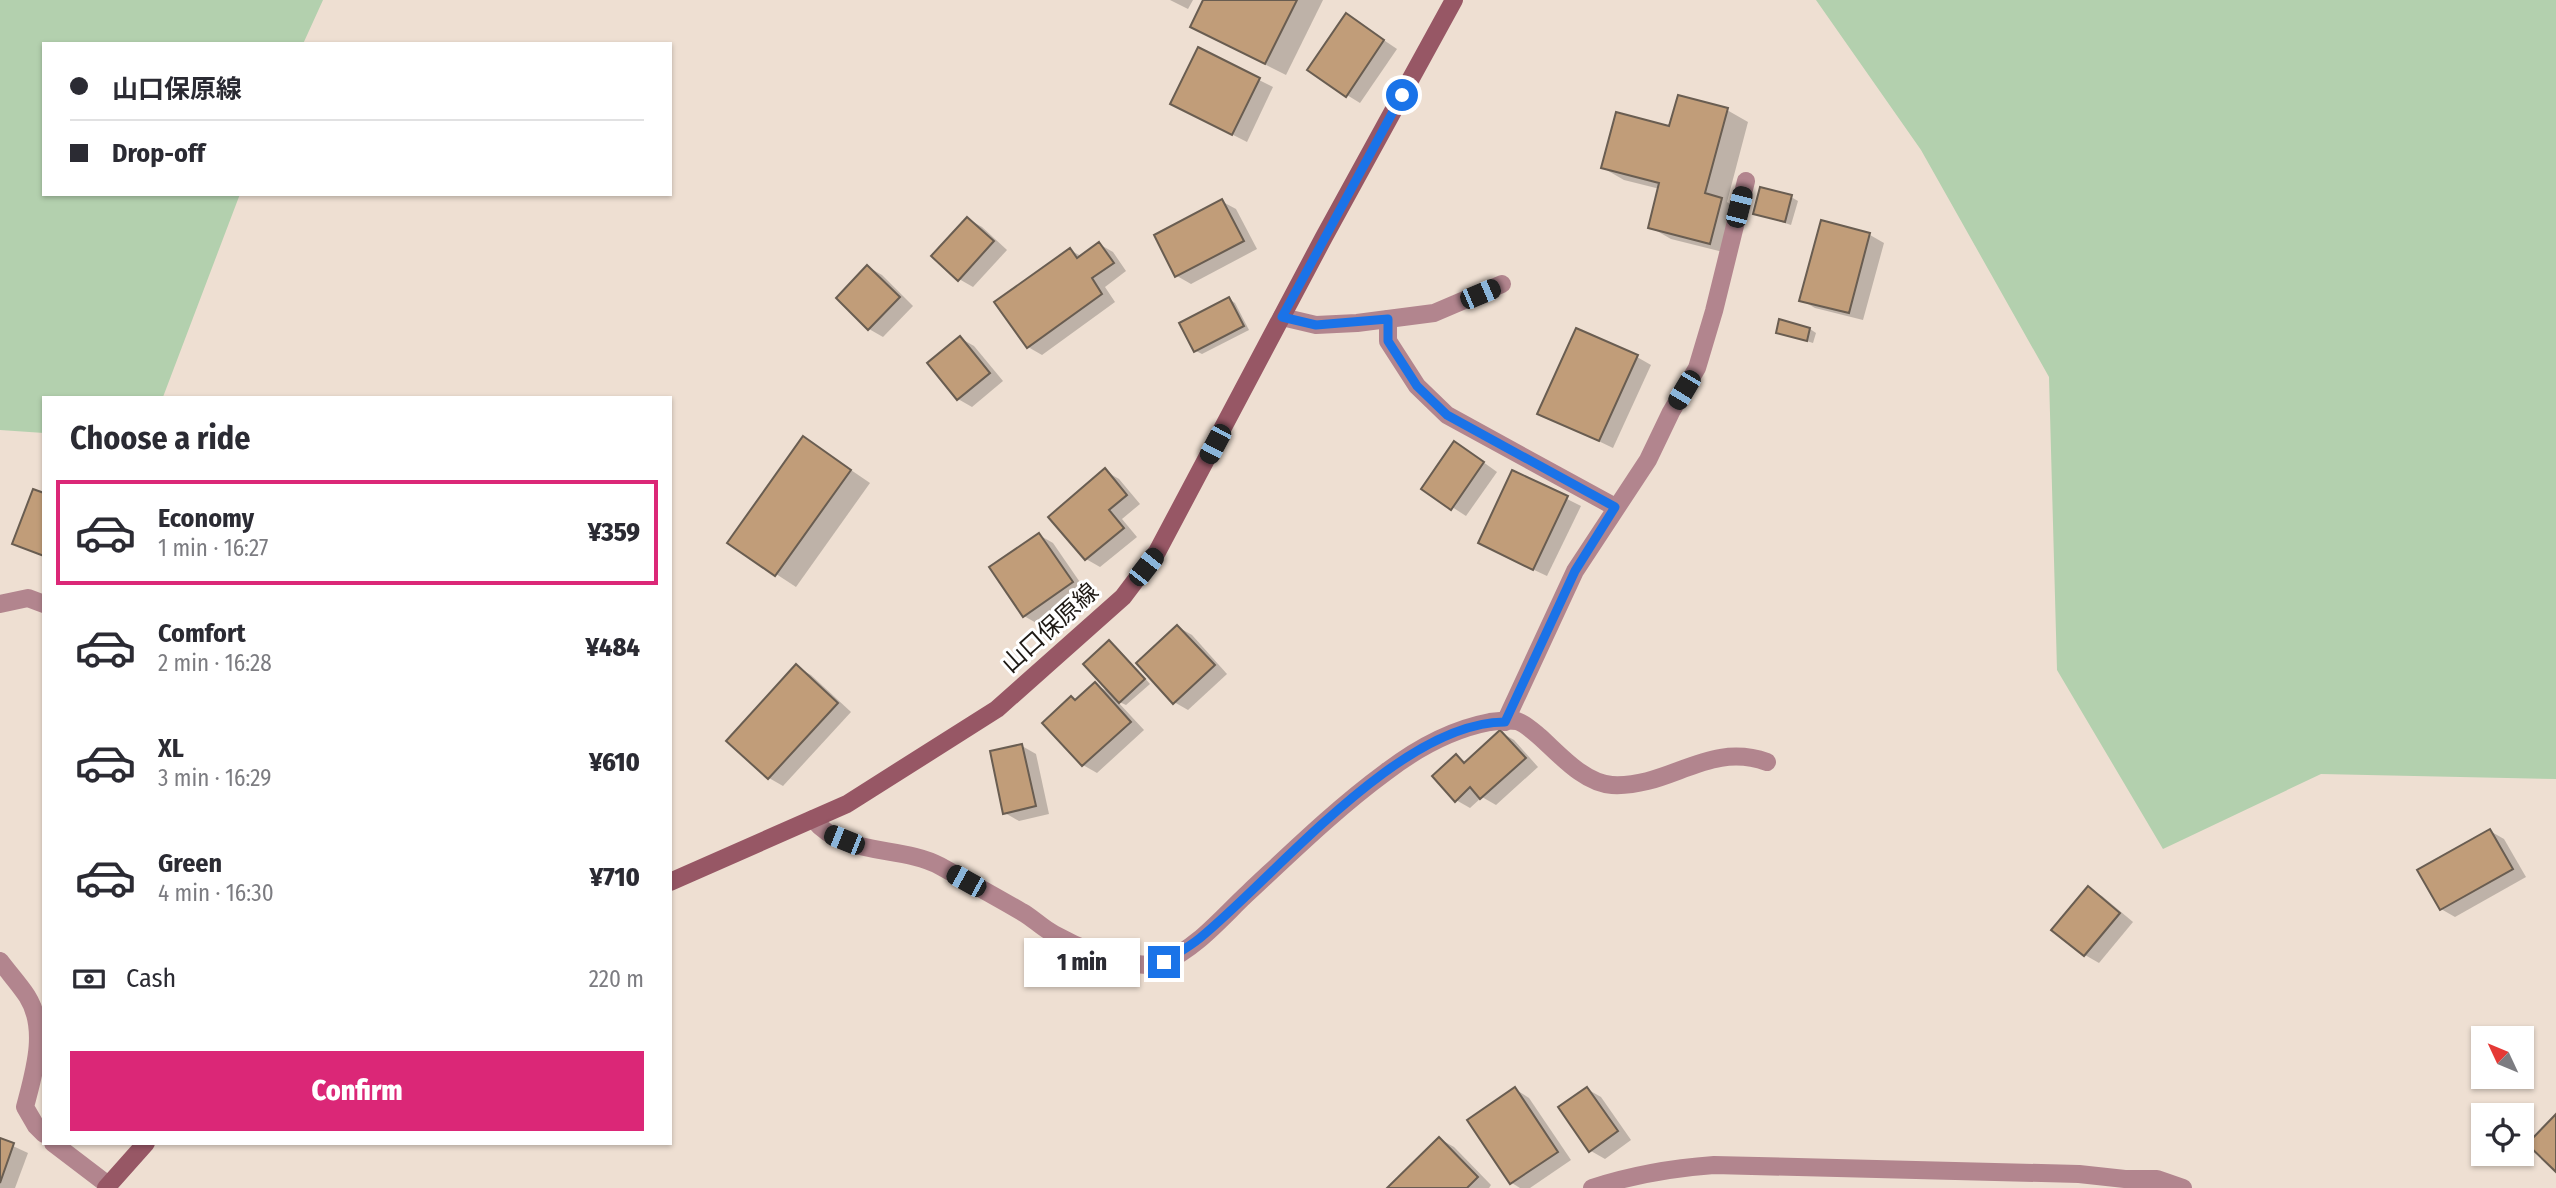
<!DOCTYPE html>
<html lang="en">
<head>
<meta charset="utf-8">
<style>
	body { margin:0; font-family:"Fira Sans Condensed","Noto Sans JP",sans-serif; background:#f2f2f3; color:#2b2b33; height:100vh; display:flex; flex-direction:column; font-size:26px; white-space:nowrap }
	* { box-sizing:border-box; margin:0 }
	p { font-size:23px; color:#7c7c81 }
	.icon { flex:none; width:38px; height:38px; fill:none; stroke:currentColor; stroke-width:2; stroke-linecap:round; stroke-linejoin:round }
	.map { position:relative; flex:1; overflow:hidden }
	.drawer { position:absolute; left:42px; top:396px; width:630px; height:749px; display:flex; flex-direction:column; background:#fff; border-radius:0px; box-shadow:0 2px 5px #0004 }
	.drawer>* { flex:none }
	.guide { position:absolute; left:42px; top:42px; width:630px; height:154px; border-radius:0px; box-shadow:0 2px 5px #0004; display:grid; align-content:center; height:154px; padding:0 28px; background:#fff }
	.needle { width:46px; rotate:314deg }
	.buttons { position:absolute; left:2471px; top:1026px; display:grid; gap:14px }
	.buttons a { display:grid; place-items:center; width:63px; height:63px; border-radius:0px; background:#fff; box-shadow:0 2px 5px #0004; font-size:35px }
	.end { position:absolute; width:32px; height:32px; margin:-16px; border:9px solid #1a73e8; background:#fff; box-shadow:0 0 0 4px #fff }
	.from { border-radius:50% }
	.bubble { position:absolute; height:49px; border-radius:0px; background:#fff; box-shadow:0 2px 5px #0004; font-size:23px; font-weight:800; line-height:49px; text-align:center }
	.car { position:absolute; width:21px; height:42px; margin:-21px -10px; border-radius:9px; box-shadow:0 0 5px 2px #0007; background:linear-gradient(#222 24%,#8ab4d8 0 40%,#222 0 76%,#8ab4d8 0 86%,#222 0) }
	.guide b { display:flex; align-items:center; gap:24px; height:66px; font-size:26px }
	.guide b+b { border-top:2px solid #e1e1e2 }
	.guide i { width:18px; height:18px; background:#2b2b33 }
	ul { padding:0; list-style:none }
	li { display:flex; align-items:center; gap:21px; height:105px; margin:0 14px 10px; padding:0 14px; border:4px solid transparent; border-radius:0px }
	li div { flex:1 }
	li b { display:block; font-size:26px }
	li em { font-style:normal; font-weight:800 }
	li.on { border-color:#db2777 }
	li>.icon { width:63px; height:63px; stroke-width:1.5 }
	h2 { padding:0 28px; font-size:32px; line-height:84px }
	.pay { display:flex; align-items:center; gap:18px; height:77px; padding:0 28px; font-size:26px }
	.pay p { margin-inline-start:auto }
	.primary-button { display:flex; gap:14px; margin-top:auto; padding:14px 28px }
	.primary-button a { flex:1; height:80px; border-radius:0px; background:#db2777; color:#fff; font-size:28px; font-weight:800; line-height:80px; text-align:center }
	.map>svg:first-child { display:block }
	.green { fill:#b3d0ae }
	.shadow { fill:#0003 }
	.building { fill:#c19d79; stroke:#695d51; stroke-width:2 }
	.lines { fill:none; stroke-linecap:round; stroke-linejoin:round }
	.street { stroke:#b2858e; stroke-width:18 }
	.secondary { stroke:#975765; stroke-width:18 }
	.route { stroke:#1a73e8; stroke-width:9 }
	.labels { text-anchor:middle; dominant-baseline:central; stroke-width:6; stroke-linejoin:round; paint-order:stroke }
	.street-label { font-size:24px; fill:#1e1914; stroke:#fff }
</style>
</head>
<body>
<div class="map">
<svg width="2556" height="1188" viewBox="0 0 2556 1188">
	<rect width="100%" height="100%" fill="#eedfd2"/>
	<g class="green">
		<path d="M 0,0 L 323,0 L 303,44 L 44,44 L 44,194 L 240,194 L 163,397 L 44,397 L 44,433 L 0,430 Z"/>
		<path d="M 1816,0 L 2556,0 L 2556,779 L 2321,774 L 2163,849 L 2057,670 L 2049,377 L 1921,150 Z"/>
	</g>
	<g class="shadow">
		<path d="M 1170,0 L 1193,0 L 1188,9 Z"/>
		<path d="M 1205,0 L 1323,0 L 1286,75 L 1213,38 Z"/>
		<path d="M 1360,24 L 1397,49 L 1360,103 L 1347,95 Z"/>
		<path d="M 1199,50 L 1273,87 L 1247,142 L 1186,111 Z"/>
		<path d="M 1727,110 L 1748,122 L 1727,202 L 1743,212 L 1731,254 L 1671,239 L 1650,227 L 1660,189 L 1624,180 L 1603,168 L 1670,128 Z"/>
		<path d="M 1791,197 L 1798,201 L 1791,225 L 1755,213 Z"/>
		<path d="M 1221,201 L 1236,209 L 1257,249 L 1191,284 L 1177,276 Z"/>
		<path d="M 968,219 L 982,227 L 1007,250 L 973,287 L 959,279 Z"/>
		<path d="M 1822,222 L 1870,235 L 1884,243 L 1863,320 L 1815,308 L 1801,300 Z"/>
		<path d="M 1099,244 L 1113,252 L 1126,271 L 1105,287 L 1115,302 L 1042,355 L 1028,347 L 1070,250 L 1081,256 Z"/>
		<path d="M 868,267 L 882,275 L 913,306 L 883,337 L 869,329 L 838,298 Z"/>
		<path d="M 1229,299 L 1235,303 L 1249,330 L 1202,354 L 1196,351 Z"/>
		<path d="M 1810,329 L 1816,333 L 1813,343 L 1778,332 Z"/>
		<path d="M 960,338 L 974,346 L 1003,381 L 972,407 L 958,399 Z"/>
		<path d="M 1637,357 L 1651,365 L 1613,448 L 1540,413 Z"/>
		<path d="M 804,438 L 870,483 L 796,587 L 729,543 Z"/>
		<path d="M 1468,451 L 1497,472 L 1466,516 L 1423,488 Z"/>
		<path d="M 1105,471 L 1119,479 L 1140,504 L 1122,519 L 1137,537 L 1100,567 L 1086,559 L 1051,517 Z"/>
		<path d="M 1513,472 L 1581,506 L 1547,576 L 1494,551 Z"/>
		<path d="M 1039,535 L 1053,543 L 1086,591 L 1038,624 L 1024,616 Z"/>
		<path d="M 1178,627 L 1192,635 L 1227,674 L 1188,710 L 1174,702 Z"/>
		<path d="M 1109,642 L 1116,646 L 1150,684 L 1126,705 L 1117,701 L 1144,730 L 1097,773 L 1083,765 L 1045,723 L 1076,701 L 1095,684 L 1112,694 Z"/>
		<path d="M 797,667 L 811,675 L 851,712 L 783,786 L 769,778 L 729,741 Z"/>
		<path d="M 1500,732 L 1514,740 L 1538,767 L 1496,805 L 1482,797 L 1470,808 L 1456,800 L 1456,756 L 1467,763 Z"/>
		<path d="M 1022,746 L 1036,754 L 1049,814 L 1019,821 L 1005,813 Z"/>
		<path d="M 2490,831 L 2504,839 L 2526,877 L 2455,917 L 2441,909 Z"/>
		<path d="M 2088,888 L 2102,896 L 2133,922 L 2099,963 L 2085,955 Z"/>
		<path d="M 1515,1089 L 1529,1098 L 1571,1160 L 1530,1188 L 1520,1188 L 1512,1183 L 1469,1120 Z"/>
		<path d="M 1587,1089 L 1601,1097 L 1631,1140 L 1605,1159 L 1591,1151 L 1560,1108 Z"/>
		<path d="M 1440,1139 L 1454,1147 L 1491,1185 L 1489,1188 L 1389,1188 Z"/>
		<path d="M 0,1140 L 28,1153 L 15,1188 L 0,1188 Z"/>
	</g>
	<g class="building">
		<path d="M 1203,0 L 1297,0 L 1265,64 L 1190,27 Z"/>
		<path d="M 1346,13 L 1384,40 L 1346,97 L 1307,70 Z"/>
		<path d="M 1198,47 L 1260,78 L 1232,135 L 1170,104 Z"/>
		<path d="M 1678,95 L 1728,108 L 1705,193 L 1722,198 L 1710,244 L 1648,228 L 1659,183 L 1601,168 L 1616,112 L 1669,126 Z"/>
		<path d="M 1760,187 L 1792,195 L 1785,222 L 1753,214 Z"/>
		<path d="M 1222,199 L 1244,241 L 1175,277 L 1154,235 Z"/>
		<path d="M 967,217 L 994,241 L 958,281 L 931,256 Z"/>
		<path d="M 1821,220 L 1870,233 L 1849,313 L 1799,301 Z"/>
		<path d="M 1099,242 L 1114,263 L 1092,278 L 1102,294 L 1027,348 L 994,302 L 1070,248 L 1077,258 Z"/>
		<path d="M 867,265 L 900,297 L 868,330 L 836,298 Z"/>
		<path d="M 1229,297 L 1244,326 L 1194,352 L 1179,323 Z"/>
		<path d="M 1779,319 L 1810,328 L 1807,341 L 1776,333 Z"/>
		<path d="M 1576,328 L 1638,355 L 1599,441 L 1537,414 Z"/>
		<path d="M 960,336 L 990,373 L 957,400 L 927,363 Z"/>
		<path d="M 803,436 L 851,470 L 775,576 L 727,543 Z"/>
		<path d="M 1454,441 L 1484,462 L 1451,510 L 1421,489 Z"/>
		<path d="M 1105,468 L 1127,495 L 1109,510 L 1124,528 L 1085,560 L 1048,517 Z"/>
		<path d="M 1512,470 L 1568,496 L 1533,570 L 1478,543 Z"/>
		<path d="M 33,489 L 44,493 L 44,556 L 12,544 Z"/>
		<path d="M 1039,533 L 1073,582 L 1023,617 L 989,567 Z"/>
		<path d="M 1177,625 L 1215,665 L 1173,704 L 1136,663 Z"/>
		<path d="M 1109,640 L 1145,679 L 1119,703 L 1083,664 Z"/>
		<path d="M 796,664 L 838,703 L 768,779 L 726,741 Z"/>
		<path d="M 1095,682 L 1131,722 L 1082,766 L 1042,723 L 1071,696 L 1075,700 Z"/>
		<path d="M 1500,730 L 1526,758 L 1480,799 L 1470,787 L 1455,802 L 1432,776 L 1456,754 L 1464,763 Z"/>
		<path d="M 1022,744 L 1036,806 L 1003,814 L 990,751 Z"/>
		<path d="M 2490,829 L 2513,869 L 2440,910 L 2417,870 Z"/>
		<path d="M 2088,886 L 2120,913 L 2084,956 L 2051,930 Z"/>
		<path d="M 1515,1087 L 1558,1152 L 1510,1184 L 1467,1120 Z"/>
		<path d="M 1587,1087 L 1618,1131 L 1589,1152 L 1558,1107 Z"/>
		<path d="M 2556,1114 L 2556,1172 L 2527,1144 Z"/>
		<path d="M 1439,1137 L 1478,1177 L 1467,1188 L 1387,1188 Z"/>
		<path d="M 0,1138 L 14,1143 L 0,1183 Z"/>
	</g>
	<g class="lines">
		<g class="street">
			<path d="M 1282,317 L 1316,325 L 1357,323 L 1434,313 L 1502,284"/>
			<path d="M 1388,319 L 1388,341 L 1417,386 L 1447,415 L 1615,507"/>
			<path d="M 0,604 L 28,598 L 44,604"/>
			<path d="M 1505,722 L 1575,571 L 1648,460 L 1671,412 L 1697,368 L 1714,311 L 1746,181"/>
			<path d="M 813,819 C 843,857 901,845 940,866 C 967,881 995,896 1022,912 C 1033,918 1042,928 1054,934 C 1079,948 1107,959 1136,964 C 1145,965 1155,966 1164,962 C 1197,948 1223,916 1249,892 C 1293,851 1337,808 1386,772 C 1416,749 1453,729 1490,722 C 1497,721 1510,720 1517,721 C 1526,724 1534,732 1540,737 C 1560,755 1584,783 1612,785 C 1670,788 1708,741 1767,762"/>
			<path d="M 0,961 C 9,973 19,984 27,996 C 48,1029 34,1072 25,1107 L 36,1126 L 44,1134"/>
			<path d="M 53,1143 L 108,1185"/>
			<path d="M 1592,1188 C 1632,1175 1672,1168 1714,1165 L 2079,1174 L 2125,1179 L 2157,1179 L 2183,1188"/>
		</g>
		<g class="secondary">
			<path d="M 670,882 L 847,804 L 997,709 L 1123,597 L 1157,552 L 1324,237 L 1454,0"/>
			<path d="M 106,1188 L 146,1143"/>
		</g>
	</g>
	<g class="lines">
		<path class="route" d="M 1164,962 C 1176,954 1189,947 1200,938 C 1277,875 1400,722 1505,722 L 1575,571 L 1615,507 L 1447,415 L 1417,386 L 1388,341 L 1388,319 L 1316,325 L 1282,317 L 1402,95"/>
	</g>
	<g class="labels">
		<g class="street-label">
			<text transform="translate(1050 628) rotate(-42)">山口保原線</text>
		</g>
	</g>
</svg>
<div class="buttons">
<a><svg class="needle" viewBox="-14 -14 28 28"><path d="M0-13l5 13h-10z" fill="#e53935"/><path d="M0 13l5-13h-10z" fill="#7c7c81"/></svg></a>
<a><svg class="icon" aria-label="locate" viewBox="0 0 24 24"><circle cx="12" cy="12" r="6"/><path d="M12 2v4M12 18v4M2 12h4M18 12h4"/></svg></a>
</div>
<i class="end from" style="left:1402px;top:95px"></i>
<i class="end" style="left:1164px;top:962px"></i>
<div class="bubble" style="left:1024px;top:938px;width:116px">1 min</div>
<i class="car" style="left:1739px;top:207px;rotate:14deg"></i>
<i class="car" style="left:1480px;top:294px;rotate:67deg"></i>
<i class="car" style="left:1684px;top:390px;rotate:211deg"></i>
<i class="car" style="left:1215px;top:444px;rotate:208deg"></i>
<i class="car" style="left:1146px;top:567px;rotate:38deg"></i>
<i class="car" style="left:844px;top:840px;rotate:292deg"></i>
<i class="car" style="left:966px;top:881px;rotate:299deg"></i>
<div class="guide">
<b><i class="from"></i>山口保原線</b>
<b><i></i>Drop-off</b>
</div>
<section class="drawer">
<h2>Choose a ride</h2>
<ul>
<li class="on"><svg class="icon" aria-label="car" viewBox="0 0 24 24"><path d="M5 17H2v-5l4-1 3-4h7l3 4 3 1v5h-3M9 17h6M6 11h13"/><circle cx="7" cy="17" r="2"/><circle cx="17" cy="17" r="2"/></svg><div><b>Economy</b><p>1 min · 16:27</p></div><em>¥359</em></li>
<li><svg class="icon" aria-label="car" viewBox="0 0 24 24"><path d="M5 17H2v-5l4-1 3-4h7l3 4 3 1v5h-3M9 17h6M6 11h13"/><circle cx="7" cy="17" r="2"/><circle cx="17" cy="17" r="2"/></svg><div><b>Comfort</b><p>2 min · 16:28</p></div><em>¥484</em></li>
<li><svg class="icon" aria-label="car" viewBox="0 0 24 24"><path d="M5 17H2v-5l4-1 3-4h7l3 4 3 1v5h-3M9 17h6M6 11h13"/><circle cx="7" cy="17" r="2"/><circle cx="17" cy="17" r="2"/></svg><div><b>XL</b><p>3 min · 16:29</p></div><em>¥610</em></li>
<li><svg class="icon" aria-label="car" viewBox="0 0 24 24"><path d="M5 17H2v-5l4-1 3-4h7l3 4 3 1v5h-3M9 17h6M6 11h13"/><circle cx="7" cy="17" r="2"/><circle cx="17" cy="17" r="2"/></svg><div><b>Green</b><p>4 min · 16:30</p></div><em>¥710</em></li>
</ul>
<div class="pay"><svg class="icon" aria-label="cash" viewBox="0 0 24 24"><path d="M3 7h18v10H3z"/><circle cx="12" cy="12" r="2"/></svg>Cash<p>220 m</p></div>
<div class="primary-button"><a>Confirm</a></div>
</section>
</div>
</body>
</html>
